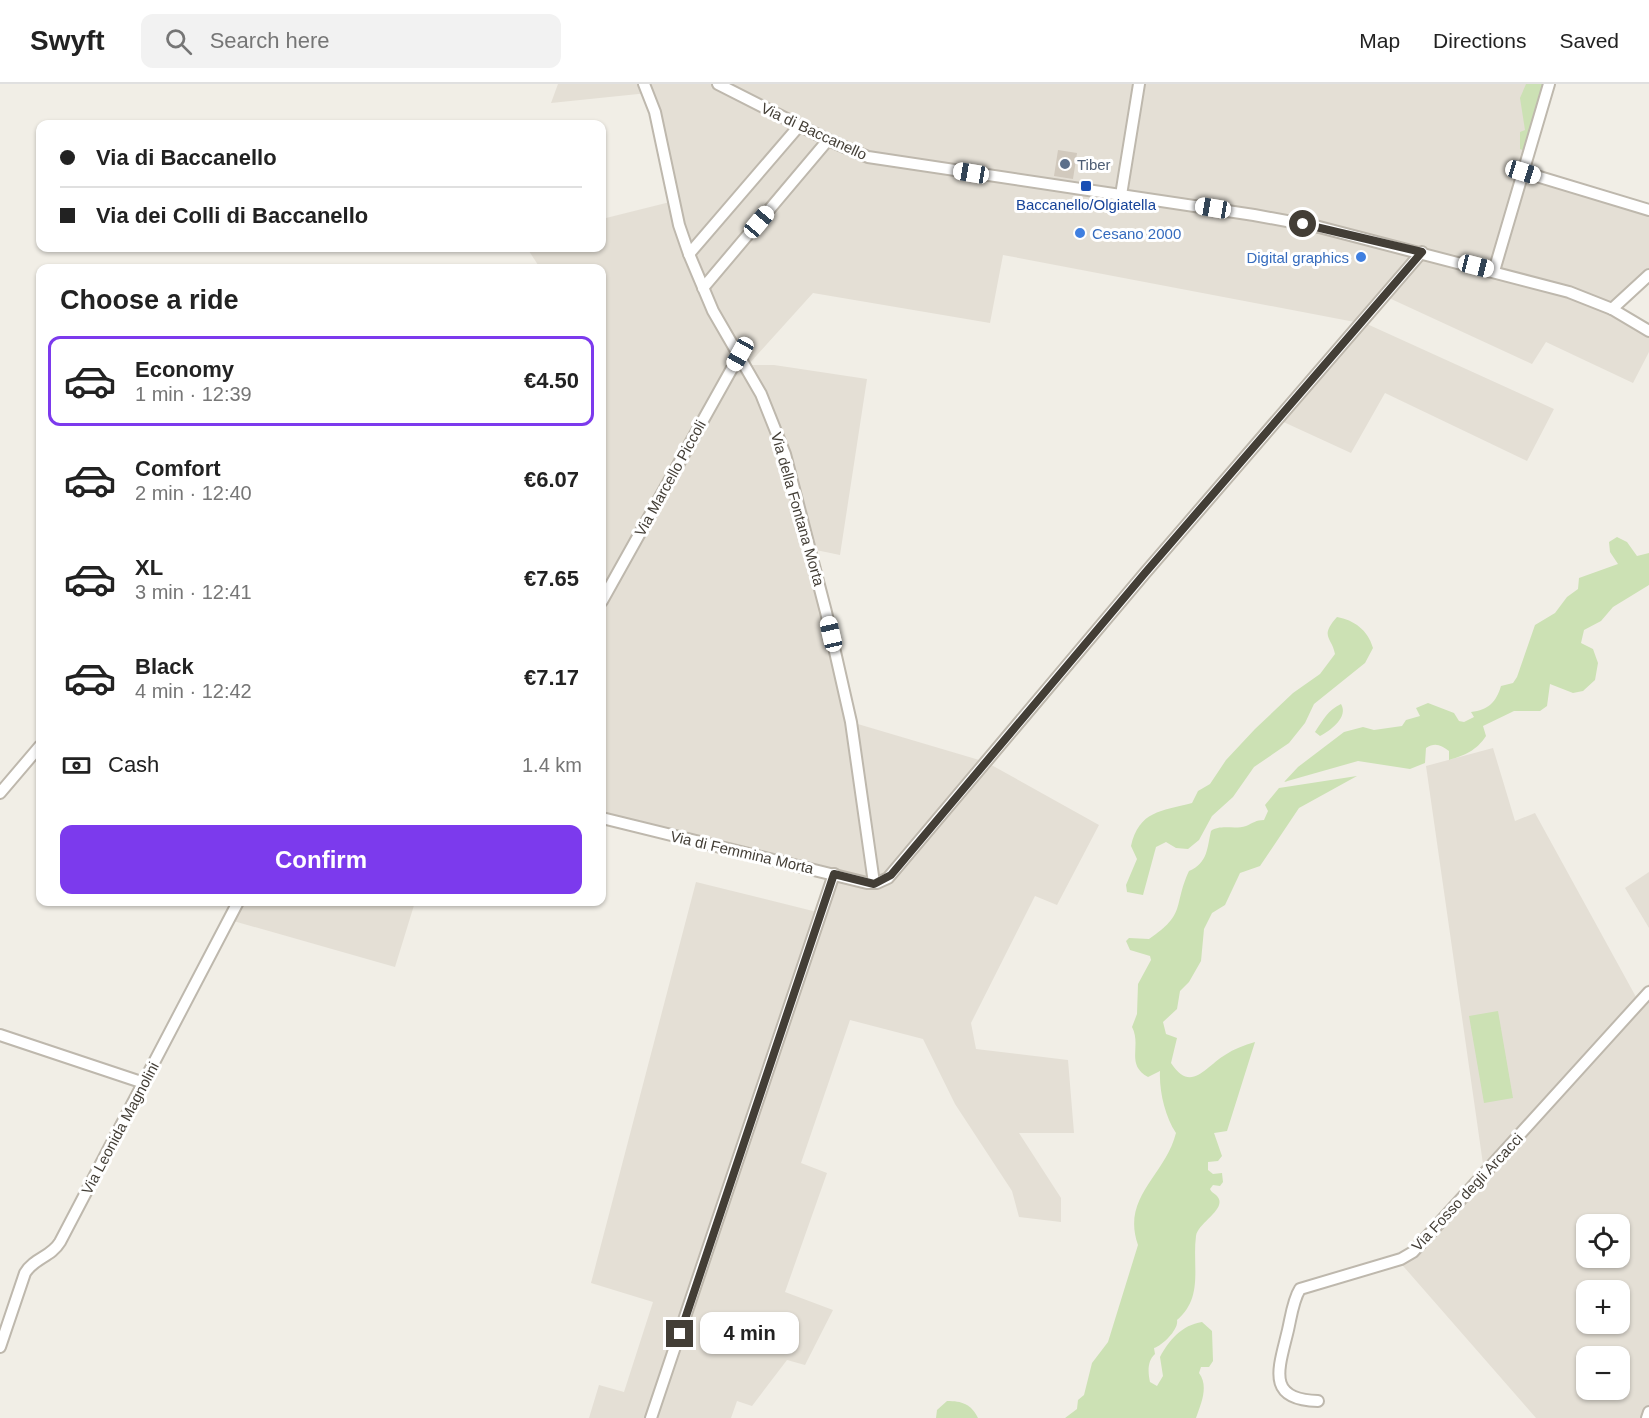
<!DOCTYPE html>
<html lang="en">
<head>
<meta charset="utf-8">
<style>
	body { margin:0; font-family:Arial,sans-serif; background:#f2f2f2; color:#222; height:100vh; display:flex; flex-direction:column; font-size:22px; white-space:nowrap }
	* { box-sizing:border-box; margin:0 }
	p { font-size:20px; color:#767676 }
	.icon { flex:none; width:33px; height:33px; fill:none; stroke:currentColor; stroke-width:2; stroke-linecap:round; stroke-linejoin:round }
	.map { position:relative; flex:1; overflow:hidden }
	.panel { position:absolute; left:36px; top:180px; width:570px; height:642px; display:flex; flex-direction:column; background:#fff; border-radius:12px; box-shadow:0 2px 4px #0004 }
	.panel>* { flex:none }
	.banner { position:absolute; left:36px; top:36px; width:570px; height:132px; border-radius:12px; box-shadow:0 2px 4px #0004; display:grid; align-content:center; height:132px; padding:0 24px; background:#fff }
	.controls { position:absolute; left:1576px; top:1130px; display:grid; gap:12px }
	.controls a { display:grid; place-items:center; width:54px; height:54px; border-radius:12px; background:#fff; box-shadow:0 2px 4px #0004; font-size:30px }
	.end { position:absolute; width:27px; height:27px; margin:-14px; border:8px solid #433e36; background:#fff; box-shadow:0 0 0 3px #fff }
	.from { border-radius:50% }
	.bubble { position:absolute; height:42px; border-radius:12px; background:#fff; box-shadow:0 2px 4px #0004; font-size:20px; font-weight:800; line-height:42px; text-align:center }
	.car { position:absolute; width:18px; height:36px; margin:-18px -9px; border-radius:8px; box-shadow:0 0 4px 2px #0007; background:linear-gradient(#fff 24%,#345 0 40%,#fff 0 76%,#345 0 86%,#fff 0) }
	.banner b { display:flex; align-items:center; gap:21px; height:57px; font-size:22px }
	.banner b+b { border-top:2px solid #e0e0e0 }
	.banner i { width:15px; height:15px; background:#222 }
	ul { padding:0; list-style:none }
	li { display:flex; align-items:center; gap:18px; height:90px; margin:0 12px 9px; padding:0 12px; border:3px solid transparent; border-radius:12px }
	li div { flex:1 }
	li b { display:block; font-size:22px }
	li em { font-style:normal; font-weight:800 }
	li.current { border-color:#7c3aed }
	li>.icon { width:54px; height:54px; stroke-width:1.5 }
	h2 { padding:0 24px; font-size:27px; line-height:72px }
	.pay { display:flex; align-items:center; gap:15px; height:66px; padding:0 24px; font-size:22px }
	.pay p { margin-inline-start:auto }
	.button { display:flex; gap:12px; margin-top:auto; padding:12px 24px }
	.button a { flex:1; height:69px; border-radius:12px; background:#7c3aed; color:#fff; font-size:24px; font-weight:800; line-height:69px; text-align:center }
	header { display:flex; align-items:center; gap:36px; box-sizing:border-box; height:84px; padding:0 30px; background:#fff; border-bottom:2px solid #e0e0e0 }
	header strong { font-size:28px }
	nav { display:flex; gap:33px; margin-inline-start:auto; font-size:21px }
	.search { width:420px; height:54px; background:#f2f2f2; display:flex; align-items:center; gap:15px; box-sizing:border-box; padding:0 21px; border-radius:12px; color:#767676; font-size:22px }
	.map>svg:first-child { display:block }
	.residential { fill:#e4dfd5; fill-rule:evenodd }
	.green { fill:#cce1b4 }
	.building { fill:#d1c9bd }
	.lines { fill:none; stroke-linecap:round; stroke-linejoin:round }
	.minor-casing { stroke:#beb8ad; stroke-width:14 }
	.minor { stroke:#fff; stroke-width:10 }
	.route { stroke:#433e36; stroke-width:8 }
	.service-dot { fill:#5c6f8a; stroke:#fff; stroke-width:2 }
	.transit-dot { fill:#1a4fb4; stroke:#fff; stroke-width:2 }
	.shop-dot { fill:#3f7fe0; stroke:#fff; stroke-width:2 }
	.labels { text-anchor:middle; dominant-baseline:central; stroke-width:6; stroke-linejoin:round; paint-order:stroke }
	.street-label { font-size:15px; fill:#433e36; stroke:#fff }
	.service-label { font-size:15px; fill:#4e5e75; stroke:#fff; text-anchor:start }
	.transit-label { font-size:15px; fill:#164399; stroke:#fff }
	.shop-label { font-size:15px; fill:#366cbe; stroke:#fff; text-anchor:start }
</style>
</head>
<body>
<header>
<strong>Swyft</strong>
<div class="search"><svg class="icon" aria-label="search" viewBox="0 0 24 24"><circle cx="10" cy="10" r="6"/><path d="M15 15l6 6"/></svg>Search here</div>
<nav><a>Map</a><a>Directions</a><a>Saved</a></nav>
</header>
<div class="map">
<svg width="1649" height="1334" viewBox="0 0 1649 1334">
	<rect width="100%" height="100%" fill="#f1eee6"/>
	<g class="residential">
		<path d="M 558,0 L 1549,0 L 1523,88 L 1649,126 L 1649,192 L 1613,225 L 1649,248 L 1649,268 L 1633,299 L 1546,258 L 1532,280 L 1389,214 L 1367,240 L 1554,325 L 1527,377 L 1385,309 L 1351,369 L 1277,335 L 1360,239 L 1003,171 L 990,239 L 813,209 L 748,281 L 774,281 L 867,295 L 840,471 L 811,465 L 851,638 L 986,678 L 1099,741 L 1057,821 L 1035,812 L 971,939 L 976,965 L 1068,976 L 1074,1049 L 1019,1049 L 1061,1114 L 1061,1138 L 1019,1133 L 1012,1107 L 955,1020 L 923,955 L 850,936 L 801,1079 L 827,1089 L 785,1208 L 833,1226 L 805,1281 L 787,1276 L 752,1322 L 737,1317 L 731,1334 L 589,1334 L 599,1301 L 624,1308 L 653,1218 L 591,1199 L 696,798 L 821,829 L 834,791 L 602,734 L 602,184 L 540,184 L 527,164 L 602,164 L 602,135 L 674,117 L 648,9 L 551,19 Z"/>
		<path d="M 1493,664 L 1515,737 L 1535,729 L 1636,913 L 1649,900 L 1649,1334 L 1536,1334 L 1397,1175 L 1415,1164 L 1484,1087 L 1426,682 ZM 1587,1140 L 1620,1140 L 1620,1173 L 1587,1173 ZM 1587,1206 L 1620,1206 L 1620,1239 L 1587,1239 ZM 1587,1272 L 1620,1272 L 1620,1305 L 1587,1305 Z"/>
		<path d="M 1649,788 L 1649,844 L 1625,804 Z"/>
		<path d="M 226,818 L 415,818 L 395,883 L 223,834 L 235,823 Z"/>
	</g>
	<g class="green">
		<path d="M 1526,0 L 1543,0 L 1548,8 L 1539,36 L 1534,71 L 1520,65 L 1520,48 L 1525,46 L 1520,14 Z"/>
		<path d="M 1617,453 L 1627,458 L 1637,472 L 1649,469 L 1649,501 L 1613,523 L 1601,537 L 1584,546 L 1581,559 L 1593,565 L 1598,579 L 1595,596 L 1583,607 L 1573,609 L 1550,600 L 1547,622 L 1540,627 L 1514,627 L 1483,642 L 1486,652 C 1476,667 1465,671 1449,676 L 1449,667 C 1441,661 1435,658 1426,664 L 1425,679 L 1410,685 L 1358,677 L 1284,698 L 1298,683 L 1344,648 L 1363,643 L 1374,646 L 1402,642 L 1406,636 L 1420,632 L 1416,624 L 1428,619 L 1454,629 L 1459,637 L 1464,638 L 1474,633 L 1471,628 C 1489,626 1496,618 1501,602 L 1513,599 L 1517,593 L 1535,541 L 1555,529 L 1567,513 L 1578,505 L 1579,494 L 1618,480 L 1610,468 L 1609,458 Z"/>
		<path d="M 1337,533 C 1354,536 1368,546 1373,564 L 1365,579 L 1314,620 L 1305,639 L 1289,659 L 1254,683 L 1233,713 L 1212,732 L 1199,756 L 1188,765 L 1176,764 L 1166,758 L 1156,763 L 1143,811 L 1127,808 L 1126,801 L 1137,775 L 1131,762 C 1139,727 1161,727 1192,719 L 1198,707 L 1210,700 L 1226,676 L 1255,645 L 1293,609 L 1320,590 L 1335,570 C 1332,553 1319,553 1337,533 Z"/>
		<path d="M 1341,620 C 1349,633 1330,647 1320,652 L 1315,648 C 1323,636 1328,626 1341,620 Z"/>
		<path d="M 1357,692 L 1299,724 L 1260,782 L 1240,789 L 1225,821 L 1212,829 L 1204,845 L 1201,877 L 1189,898 L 1180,907 L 1177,925 L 1163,938 L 1166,950 L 1177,954 L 1171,979 C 1191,1010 1206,982 1225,971 C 1234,965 1244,961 1255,958 L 1227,1047 L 1214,1049 L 1222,1072 L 1218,1077 L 1208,1078 L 1208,1086 L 1213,1090 L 1222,1089 L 1223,1098 L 1220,1102 L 1213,1101 L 1210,1105 C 1211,1108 1214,1109 1216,1111 C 1230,1124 1198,1138 1196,1152 C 1192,1182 1204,1213 1177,1236 C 1179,1245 1163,1261 1154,1264 L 1155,1270 C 1147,1277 1148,1289 1150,1298 L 1157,1302 L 1163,1292 L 1160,1273 C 1169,1256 1182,1241 1202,1238 L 1212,1247 L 1213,1277 L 1209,1283 L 1201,1283 L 1199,1289 C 1209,1302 1201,1320 1196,1334 L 1065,1334 L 1077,1325 L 1078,1316 L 1084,1311 L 1092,1279 L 1108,1258 L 1138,1161 C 1121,1113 1165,1092 1176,1049 C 1165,1032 1159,1007 1160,987 L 1148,993 C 1125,980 1142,962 1132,943 L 1137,930 L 1138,900 L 1151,876 L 1150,872 L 1130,866 L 1126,857 L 1129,854 L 1149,855 C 1187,830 1173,821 1189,787 C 1208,779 1207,764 1211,747 C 1220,740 1235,746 1246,742 C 1253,739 1256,736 1264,736 L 1268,727 L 1265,721 L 1279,704 Z"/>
		<path d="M 1498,927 L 1513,1014 L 1484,1019 L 1469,932 Z"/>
		<path d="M 947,1317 C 962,1317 971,1320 978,1334 L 936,1334 L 937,1326 Z"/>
	</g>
	<path class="building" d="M 1058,66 L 1077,69 L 1073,95 L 1054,92 Z"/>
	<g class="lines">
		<defs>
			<g id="minor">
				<path d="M 644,0 L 655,28 L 679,141 L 689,170 L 713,227 L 761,310 L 785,370 L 826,528 L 851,638 L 874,799"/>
				<path d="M 718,0 L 828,56 L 868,73 L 1254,131 L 1319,143 L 1569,208 L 1612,225 L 1649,247"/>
				<path d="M 1523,88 L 1649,126"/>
				<path d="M 1121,111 L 1139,0"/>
				<path d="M 689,170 L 799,42"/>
				<path d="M 1494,187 L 1549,0"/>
				<path d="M 703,204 L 828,56"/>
				<path d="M 1612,225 L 1649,191"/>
				<path d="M 602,517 L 740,270"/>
				<path d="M 0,709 L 40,662"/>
				<path d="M 602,734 L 867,799 L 877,799 L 888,794 L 1145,489 L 1422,168"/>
				<path d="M 0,951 L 144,999"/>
				<path d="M 0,1263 L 25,1189 C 34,1174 51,1173 60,1158 L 238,818"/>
				<path d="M 1318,1317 C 1265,1316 1279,1284 1288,1246 C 1291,1233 1293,1216 1300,1205 L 1401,1175 L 1413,1168 L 1649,908"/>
				<path d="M 651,1334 L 834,790"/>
				<path d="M 1647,1334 L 1649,1328"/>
			</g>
		</defs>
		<use href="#minor" class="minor-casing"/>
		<use href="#minor" class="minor"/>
	</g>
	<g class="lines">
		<path class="route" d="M 680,1250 L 834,790 L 874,800 L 891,791 L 1145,489 L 1422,168 L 1303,140"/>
	</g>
	<circle class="service-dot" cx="1065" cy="80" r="6"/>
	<rect class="transit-dot" x="1080" y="96" width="12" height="12" rx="3"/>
	<g class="shop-dot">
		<circle cx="1080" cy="149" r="6"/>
		<circle cx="1361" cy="173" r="6"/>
	</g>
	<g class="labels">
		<g class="street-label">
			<text transform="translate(814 47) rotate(25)">Via di Baccanello</text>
			<text transform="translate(670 394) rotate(-61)">Via Marcello Piccoli</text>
			<text transform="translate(798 425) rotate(74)">Via della Fontana Morta</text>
			<text transform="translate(742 768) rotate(13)">Via di Femmina Morta</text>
			<text transform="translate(120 1044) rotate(-62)">Via Leonida Magnolini</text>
			<text transform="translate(1467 1108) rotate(-47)">Via Fosso degli Arcacci</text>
		</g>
		<g class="service-label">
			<text x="1077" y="80">Tiber</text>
		</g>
		<g class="transit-label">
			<text x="1086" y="120">Baccanello/Olgiatella</text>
		</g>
		<g class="shop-label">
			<text x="1092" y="149">Cesano 2000</text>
			<text x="1349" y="173" text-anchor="end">Digital graphics</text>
		</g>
	</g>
</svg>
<div class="controls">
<a><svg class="icon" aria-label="locate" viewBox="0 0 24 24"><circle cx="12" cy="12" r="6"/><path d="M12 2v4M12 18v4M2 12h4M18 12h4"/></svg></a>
<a>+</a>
<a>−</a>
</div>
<i class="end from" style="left:1303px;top:140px"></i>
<i class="end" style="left:680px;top:1250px"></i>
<div class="bubble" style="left:700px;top:1228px;width:99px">4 min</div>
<i class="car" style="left:1523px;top:88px;rotate:107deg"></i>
<i class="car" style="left:971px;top:89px;rotate:279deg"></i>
<i class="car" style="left:1213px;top:124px;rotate:279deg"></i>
<i class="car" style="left:759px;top:138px;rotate:40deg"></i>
<i class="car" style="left:1476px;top:182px;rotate:104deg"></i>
<i class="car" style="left:740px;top:270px;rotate:209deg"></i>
<i class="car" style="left:831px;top:550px;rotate:347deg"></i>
<div class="banner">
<b><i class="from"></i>Via di Baccanello</b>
<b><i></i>Via dei Colli di Baccanello</b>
</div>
<section class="panel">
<h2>Choose a ride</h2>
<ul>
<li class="current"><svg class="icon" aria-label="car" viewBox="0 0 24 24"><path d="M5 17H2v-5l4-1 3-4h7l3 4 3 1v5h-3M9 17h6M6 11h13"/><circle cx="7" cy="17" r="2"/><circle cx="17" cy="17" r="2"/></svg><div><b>Economy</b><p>1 min · 12:39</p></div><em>€4.50</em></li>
<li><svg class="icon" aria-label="car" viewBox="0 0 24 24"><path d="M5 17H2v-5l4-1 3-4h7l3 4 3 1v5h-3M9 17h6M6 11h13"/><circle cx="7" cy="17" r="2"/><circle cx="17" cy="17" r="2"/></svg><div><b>Comfort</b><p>2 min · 12:40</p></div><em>€6.07</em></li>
<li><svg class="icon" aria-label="car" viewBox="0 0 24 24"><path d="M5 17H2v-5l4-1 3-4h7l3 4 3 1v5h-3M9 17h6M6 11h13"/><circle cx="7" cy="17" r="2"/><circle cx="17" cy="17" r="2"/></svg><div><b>XL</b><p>3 min · 12:41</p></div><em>€7.65</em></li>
<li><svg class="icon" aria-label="car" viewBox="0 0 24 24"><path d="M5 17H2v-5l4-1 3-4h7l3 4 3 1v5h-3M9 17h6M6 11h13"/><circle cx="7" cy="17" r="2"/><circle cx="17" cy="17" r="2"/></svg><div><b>Black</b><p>4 min · 12:42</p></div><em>€7.17</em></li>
</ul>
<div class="pay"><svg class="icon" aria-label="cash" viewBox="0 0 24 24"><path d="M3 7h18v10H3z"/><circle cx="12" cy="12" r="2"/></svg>Cash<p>1.4 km</p></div>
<div class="button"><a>Confirm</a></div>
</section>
</div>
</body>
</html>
